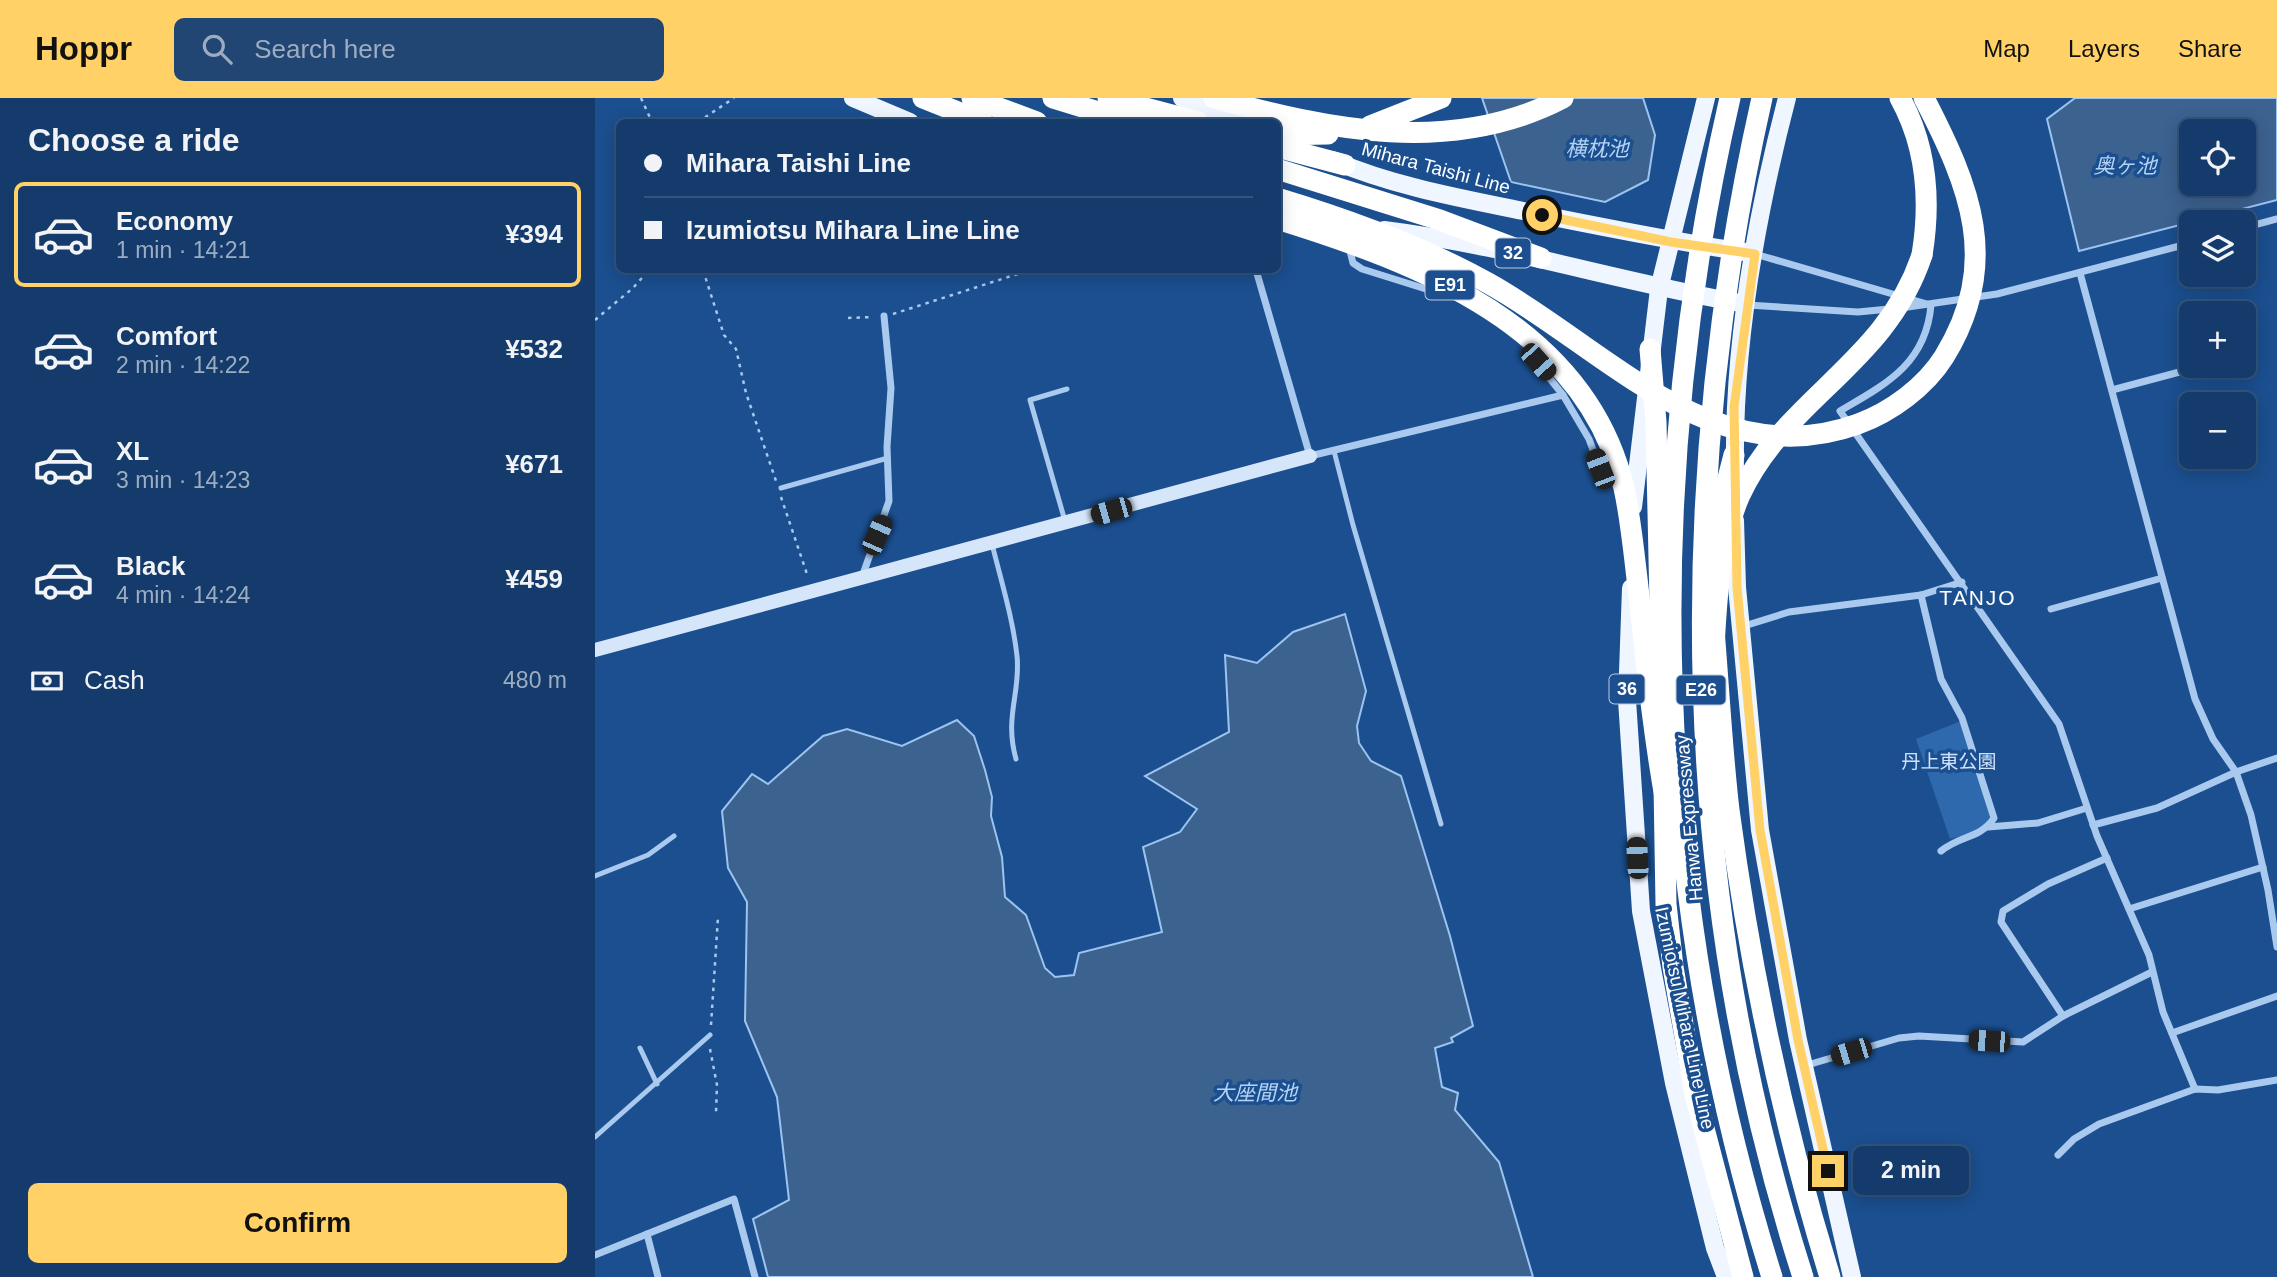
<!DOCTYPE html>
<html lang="en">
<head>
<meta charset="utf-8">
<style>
	body { margin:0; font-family:Arial,"Noto Sans JP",sans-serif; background:#214673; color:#f1f3f6; height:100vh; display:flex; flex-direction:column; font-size:26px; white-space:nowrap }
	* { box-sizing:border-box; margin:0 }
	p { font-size:23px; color:#9dadc1 }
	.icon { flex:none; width:38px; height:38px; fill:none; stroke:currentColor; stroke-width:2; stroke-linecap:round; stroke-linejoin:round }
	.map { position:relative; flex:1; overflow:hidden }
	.panel { display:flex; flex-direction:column; background:#143b6b; width:595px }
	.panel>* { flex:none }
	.hud { position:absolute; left:21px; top:21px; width:665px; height:154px; border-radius:10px; box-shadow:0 4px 18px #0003,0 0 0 2px #33557e; display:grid; align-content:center; height:154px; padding:0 28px; background:#143b6b }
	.fabs { position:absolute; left:1584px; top:21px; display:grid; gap:14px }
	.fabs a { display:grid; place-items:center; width:77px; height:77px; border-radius:10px; background:#143b6b; box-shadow:0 4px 18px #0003,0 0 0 2px #33557e; font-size:35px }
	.end { position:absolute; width:32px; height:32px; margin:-16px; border:9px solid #ffd166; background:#111; box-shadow:0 0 0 4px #111 }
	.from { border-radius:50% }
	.bubble { position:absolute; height:49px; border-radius:10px; background:#143b6b; box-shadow:0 4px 18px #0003,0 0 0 2px #33557e; font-size:23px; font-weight:700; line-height:49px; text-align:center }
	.car { position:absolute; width:21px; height:42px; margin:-21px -10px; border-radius:9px; box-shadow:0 0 5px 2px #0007; background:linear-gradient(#222 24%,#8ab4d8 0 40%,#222 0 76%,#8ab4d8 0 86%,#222 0) }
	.hud b { display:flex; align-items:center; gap:24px; height:66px; font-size:26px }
	.hud b+b { border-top:2px solid #33557e }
	.hud i { width:18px; height:18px; background:#f1f3f6 }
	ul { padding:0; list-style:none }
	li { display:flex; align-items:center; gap:21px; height:105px; margin:0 14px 10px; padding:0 14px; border:4px solid transparent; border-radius:10px }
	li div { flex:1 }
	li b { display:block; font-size:26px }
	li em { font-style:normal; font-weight:700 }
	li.on { border-color:#ffd166 }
	li>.icon { width:63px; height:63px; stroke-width:1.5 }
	h2 { padding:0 28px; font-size:32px; line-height:84px }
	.pay { display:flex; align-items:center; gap:18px; height:77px; padding:0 28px; font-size:26px }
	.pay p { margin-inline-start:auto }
	.action { display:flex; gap:14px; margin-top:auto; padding:14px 28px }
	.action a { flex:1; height:80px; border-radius:10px; background:#ffd166; color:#111; font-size:28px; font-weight:700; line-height:80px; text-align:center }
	header { display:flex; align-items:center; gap:42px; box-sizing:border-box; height:98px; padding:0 35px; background:#ffd166; color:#111 }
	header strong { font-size:33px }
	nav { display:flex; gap:38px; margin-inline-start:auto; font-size:24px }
	.search { width:490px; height:63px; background:#214673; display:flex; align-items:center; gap:18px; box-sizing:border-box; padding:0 24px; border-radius:10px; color:#9dadc1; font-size:26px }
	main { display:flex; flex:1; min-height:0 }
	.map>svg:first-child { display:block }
	.green { fill:#2e69ad }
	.water { fill:#3c6290; stroke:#9cc4f0; stroke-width:2; fill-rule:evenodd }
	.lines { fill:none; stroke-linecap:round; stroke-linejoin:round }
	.path { stroke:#a9c9ee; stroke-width:2.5; stroke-dasharray:3.5 5; stroke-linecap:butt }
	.lane { stroke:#a9c9ee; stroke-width:5 }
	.street { stroke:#a9c9ee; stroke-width:7 }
	.secondary { stroke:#d6e6fa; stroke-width:14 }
	.primary { stroke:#f0f6ff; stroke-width:18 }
	.highway { stroke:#fff; stroke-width:21 }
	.highway-bridge { stroke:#fff; stroke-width:21 }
	.route { stroke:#ffd166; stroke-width:9 }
	.labels { text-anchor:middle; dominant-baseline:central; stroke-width:7; stroke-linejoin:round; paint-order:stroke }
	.shield { fill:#1b4f8f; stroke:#bbcadd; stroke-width:2 }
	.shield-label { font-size:18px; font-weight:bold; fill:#fff }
	.street-label { font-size:19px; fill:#fff; stroke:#1b4f8f }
	.park-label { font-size:19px; fill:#cfe3fa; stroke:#1b4f8f }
	.water-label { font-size:21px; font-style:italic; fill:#b5d3f5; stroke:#1b4f8f }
	.neighbourhood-label { font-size:21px; letter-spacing:2px; fill:#fff; stroke:#1b4f8f }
</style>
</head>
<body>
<header>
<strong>Hoppr</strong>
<div class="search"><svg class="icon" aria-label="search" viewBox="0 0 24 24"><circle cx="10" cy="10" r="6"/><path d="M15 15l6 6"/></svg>Search here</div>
<nav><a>Map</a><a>Layers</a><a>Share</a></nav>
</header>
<main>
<section class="panel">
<h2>Choose a ride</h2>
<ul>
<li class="on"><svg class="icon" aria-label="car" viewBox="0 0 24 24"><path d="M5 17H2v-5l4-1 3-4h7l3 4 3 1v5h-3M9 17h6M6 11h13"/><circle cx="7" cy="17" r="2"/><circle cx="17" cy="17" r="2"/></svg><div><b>Economy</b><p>1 min · 14:21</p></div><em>¥394</em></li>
<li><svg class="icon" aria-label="car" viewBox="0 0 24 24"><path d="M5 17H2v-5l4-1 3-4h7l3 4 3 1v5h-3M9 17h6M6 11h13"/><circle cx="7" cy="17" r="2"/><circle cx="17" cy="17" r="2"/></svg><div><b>Comfort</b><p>2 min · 14:22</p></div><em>¥532</em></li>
<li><svg class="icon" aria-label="car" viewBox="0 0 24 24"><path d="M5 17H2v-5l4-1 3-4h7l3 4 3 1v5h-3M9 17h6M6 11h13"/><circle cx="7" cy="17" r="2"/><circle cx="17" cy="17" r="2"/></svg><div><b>XL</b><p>3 min · 14:23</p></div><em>¥671</em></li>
<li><svg class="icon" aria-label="car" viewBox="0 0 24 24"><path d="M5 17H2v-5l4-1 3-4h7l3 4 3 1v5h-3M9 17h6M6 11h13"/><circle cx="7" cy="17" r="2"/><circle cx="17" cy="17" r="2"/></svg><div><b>Black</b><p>4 min · 14:24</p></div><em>¥459</em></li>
</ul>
<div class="pay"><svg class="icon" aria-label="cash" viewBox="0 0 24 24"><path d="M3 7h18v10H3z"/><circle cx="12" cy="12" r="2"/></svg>Cash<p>480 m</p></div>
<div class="action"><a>Confirm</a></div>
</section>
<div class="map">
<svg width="1682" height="1179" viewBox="0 0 1682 1179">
	<rect width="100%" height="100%" fill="#1b4f8f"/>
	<path class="green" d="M 1366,623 L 1395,719 L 1385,733 L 1355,741 L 1321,641 Z"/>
	<g class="water">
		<path d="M 887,0 L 1048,0 L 1060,37 L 1053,82 L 1010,104 L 916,84 Z"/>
		<path d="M 1480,0 L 1682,0 L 1682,102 L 1484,153 L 1452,21 ZM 1596,33 L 1648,33 L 1648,86 L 1596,86 Z"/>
		<path d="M 750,516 L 771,593 L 762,628 L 764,645 L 776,663 L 806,678 L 855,838 L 878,928 L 856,940 L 858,944 L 840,950 L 847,989 L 863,995 L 860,1012 L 904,1064 L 938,1179 L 173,1179 L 158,1121 L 194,1102 L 182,999 L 150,923 L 152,804 L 133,770 L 127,713 L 157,676 L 173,686 L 228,638 L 252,631 L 307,648 L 362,622 L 379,638 L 390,672 L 397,699 L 396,718 L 407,759 L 410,799 L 431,817 L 450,870 L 460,879 L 479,877 L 484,855 L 567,834 L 548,749 L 585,734 L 602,711 L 550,678 L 634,634 L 630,557 L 662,565 L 698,534 Z"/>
	</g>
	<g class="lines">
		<g class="path">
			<path d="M 46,0 L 57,24"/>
			<path d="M 103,24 L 139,0"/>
			<path d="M 108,172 L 129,237 L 141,251 L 151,295 L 181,383"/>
			<path d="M 298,216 L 435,172"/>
			<path d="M 253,220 L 278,219"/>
			<path d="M 0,222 L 38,190 L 54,172"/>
			<path d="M 186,399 L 213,479"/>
			<path d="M 116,927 L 123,819"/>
			<path d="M 115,951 L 122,987 L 121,1014"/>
		</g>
		<g class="lane">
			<path d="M 739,353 L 758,427 L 846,726"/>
			<path d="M 186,390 L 293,360"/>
			<path d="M 470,423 L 435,302 L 472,291"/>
			<path d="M 397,446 C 406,482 418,521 422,558 C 426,594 409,619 421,661"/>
			<path d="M 0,778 L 53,757 L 79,738"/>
			<path d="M 45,950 L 62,986"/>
			<path d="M 0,1039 L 115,937"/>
		</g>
		<g class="street">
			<path d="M 1648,130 L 1682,121"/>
			<path d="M 754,149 L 758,165 L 767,171 L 850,197"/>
			<path d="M 1160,156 L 1332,206"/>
			<path d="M 661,172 L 715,358 L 968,297 L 994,341 L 1005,371 L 1022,383"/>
			<path d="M 1485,175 L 1600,601 L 1618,641 L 1641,674 L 1656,717 L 1673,792 L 1682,849"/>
			<path d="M 1152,207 L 1263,214 L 1294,211"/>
			<path d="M 1336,207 C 1331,266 1291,286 1245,313 L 1464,626 L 1502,738 L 1554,857 L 1568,914 L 1600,991"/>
			<path d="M 1306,210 L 1402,196 L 1596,145"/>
			<path d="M 932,252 L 968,297"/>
			<path d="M 1517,292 L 1607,268"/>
			<path d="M 267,479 L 294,403 L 292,349 L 296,290 L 289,218"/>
			<path d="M 1326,497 L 1346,581 L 1367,620 L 1399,720 C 1385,741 1365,737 1346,753"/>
			<path d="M 1456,511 L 1567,480"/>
			<path d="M 1146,529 L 1194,514 L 1326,497 L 1367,484"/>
			<path d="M 1498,727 L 1562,710 L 1641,674 L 1682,660"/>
			<path d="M 1393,729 L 1443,725 L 1492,710"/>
			<path d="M 1534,811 L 1668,769"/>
			<path d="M 1468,918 L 1406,824 L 1408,813 L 1453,786 L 1512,760"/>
			<path d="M 1577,935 L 1682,898"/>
			<path d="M 1209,968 L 1304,940 L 1324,938 L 1428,944 L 1468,918 L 1557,874"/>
			<path d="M 1463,1057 L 1479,1041 L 1504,1026 L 1600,991 L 1623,992 L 1682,982"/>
			<path d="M 52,1136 L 63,1179"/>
			<path d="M 0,1157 L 139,1101 L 160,1179"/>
		</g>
		<path class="secondary" d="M 0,552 L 715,358"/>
		<g class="primary">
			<path d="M 258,0 L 315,24"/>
			<path d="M 587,0 L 650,24"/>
			<path d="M 737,62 C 798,88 864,100 928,113 C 1002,128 1075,143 1150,154"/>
			<path d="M 789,132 C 909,147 1025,184 1145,205"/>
			<path d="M 1140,370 C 1138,246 1161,119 1192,0"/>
			<path d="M 1038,409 L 1064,191 L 1111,0"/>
			<path d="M 1140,422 L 1142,489 L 1165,732 L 1203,942 L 1257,1179"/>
			<path d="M 1036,490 L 1032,602 L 1046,813 L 1079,985 L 1120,1150 L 1131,1179"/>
		</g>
		<g class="highway">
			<path d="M 328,0 L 388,24"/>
			<path d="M 377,0 L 442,24"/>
			<path d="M 458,0 L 536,24"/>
			<path d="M 513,0 L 603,24"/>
			<path d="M 619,0 C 734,32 857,58 968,0"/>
			<path d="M 1305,0 C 1332,49 1336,102 1327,157"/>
			<path d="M 775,28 L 846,0"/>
			<path d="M 682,37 L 733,36"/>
			<path d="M 682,49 L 750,67"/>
			<path d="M 682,71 L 845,122 L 946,160"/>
			<path d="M 1055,251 L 1061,324 L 1068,641"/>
			<path d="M 1118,464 L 1124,415 L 1139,357"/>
			<path d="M 1119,532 C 1124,591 1127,652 1134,712 C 1155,869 1188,1027 1235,1179"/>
			<path d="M 1069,687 L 1071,806 L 1078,869 L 1100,996 L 1148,1179"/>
		</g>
		<g class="highway-bridge">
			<path d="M 1135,0 C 1045,390 1057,797 1177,1179"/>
			<path d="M 1167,0 C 1079,390 1085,796 1208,1179"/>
			<path d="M 682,100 C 755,122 827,148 893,185 C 1009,249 1118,379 1263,326 C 1296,314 1330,289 1349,259 C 1407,165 1375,89 1329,0"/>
			<path d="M 682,121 C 824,165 991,228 1029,390 C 1036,422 1039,456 1043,489 C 1051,561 1058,634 1071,705"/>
			<path d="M 1119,549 C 1122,498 1124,444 1145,397 C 1189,301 1291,266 1327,157"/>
		</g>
	</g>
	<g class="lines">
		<path class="route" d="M 947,117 L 1076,144 L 1160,156 L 1139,309 L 1142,489 L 1165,732 L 1203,942 L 1233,1073"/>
	</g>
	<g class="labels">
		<g class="shield">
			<rect x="900.5" y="140.5" width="35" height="29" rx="5"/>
			<rect x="830.5" y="172.5" width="49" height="29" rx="5"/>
			<rect x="1014.5" y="576.5" width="35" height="29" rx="5"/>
			<rect x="1081.5" y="577.5" width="49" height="29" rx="5"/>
		</g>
		<g class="shield-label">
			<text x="918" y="155">32</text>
			<text x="855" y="187">E91</text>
			<text x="1032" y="591">36</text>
			<text x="1106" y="592">E26</text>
		</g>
		<g class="street-label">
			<text transform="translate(841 70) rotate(15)">Mihara Taishi Line</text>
			<text transform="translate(1094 720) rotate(-95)">Hanwa Expressway</text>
			<text transform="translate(1090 920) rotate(78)">Izumiotsu Mihara Line Line</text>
		</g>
		<g class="park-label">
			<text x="1354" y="663">丹上東公園</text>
		</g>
		<g class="water-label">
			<text x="1002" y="50">横枕池</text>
			<text x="1530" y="67">奥ヶ池</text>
			<text x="660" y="994">大座間池</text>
		</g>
		<g class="neighbourhood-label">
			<text x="1383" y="499">TANJO</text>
		</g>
	</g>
</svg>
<div class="fabs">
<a><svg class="icon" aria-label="locate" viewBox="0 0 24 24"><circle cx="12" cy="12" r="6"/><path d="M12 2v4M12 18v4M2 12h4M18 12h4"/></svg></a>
<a><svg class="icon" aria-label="layers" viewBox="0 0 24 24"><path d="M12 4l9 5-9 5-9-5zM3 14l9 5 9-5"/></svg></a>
<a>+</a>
<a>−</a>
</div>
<i class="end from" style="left:947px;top:117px"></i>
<i class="end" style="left:1233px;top:1073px"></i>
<div class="bubble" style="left:1258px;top:1048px;width:116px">2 min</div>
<i class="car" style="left:943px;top:264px;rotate:138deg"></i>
<i class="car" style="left:1005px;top:371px;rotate:339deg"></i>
<i class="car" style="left:516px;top:413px;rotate:254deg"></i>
<i class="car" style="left:282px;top:437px;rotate:24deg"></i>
<i class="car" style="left:1042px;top:760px;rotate:357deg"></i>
<i class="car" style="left:1394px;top:943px;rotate:274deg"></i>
<i class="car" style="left:1256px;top:954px;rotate:253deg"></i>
<div class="hud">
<b><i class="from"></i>Mihara Taishi Line</b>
<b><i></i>Izumiotsu Mihara Line Line</b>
</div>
</div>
</main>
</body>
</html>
